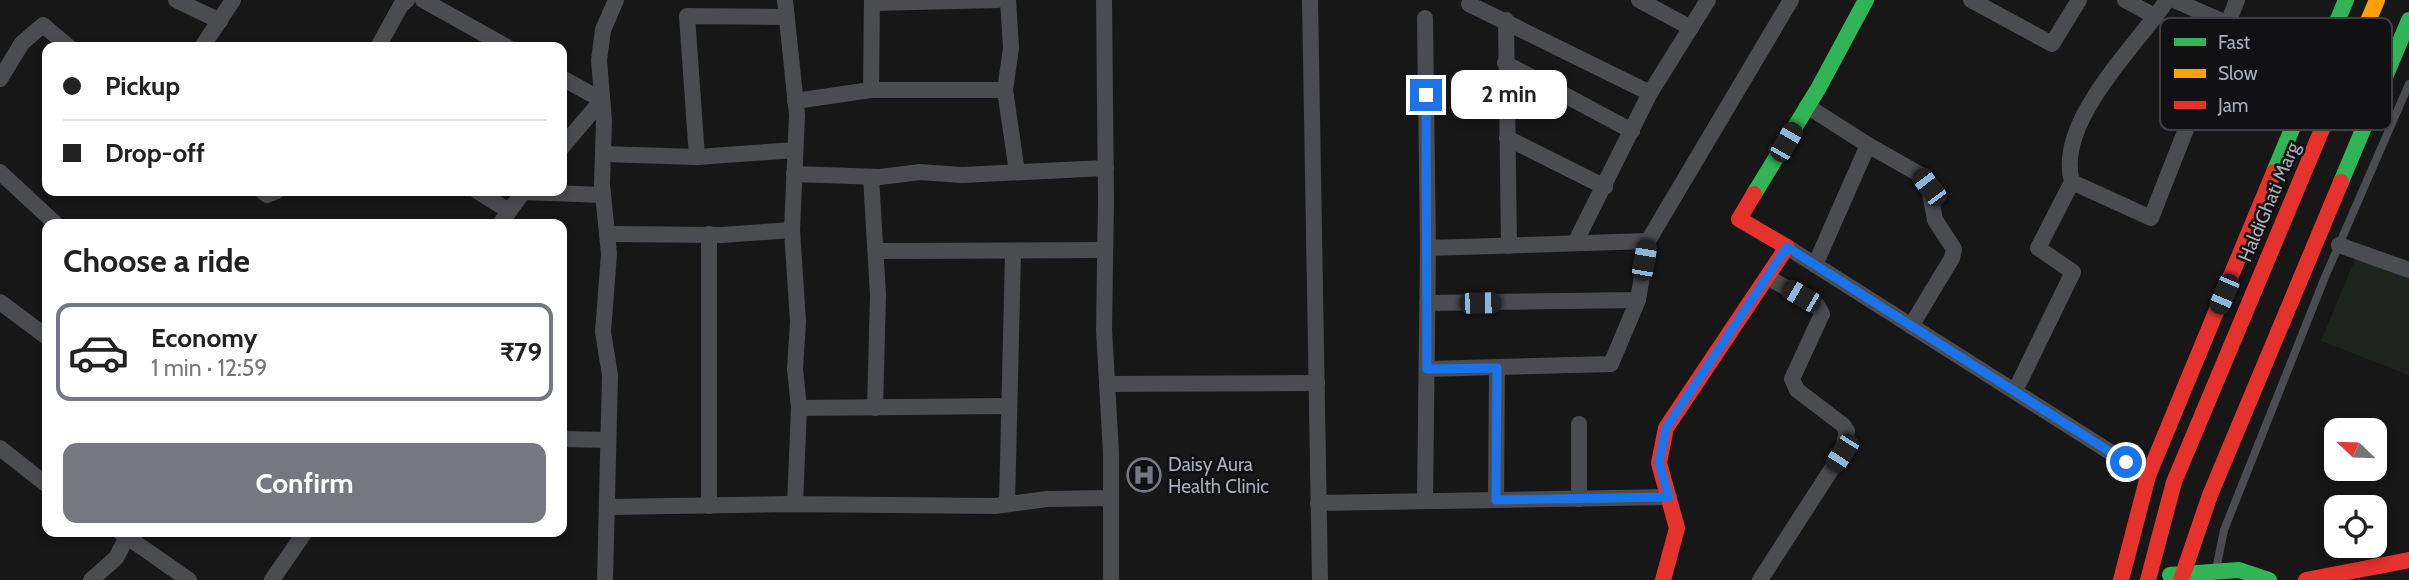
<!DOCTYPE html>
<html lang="en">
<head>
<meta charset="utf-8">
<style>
	body { margin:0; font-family:Cabin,sans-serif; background:#f2f2f2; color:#222; height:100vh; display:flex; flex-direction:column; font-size:26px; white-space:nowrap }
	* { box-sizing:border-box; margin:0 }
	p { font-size:23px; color:#767676 }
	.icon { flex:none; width:38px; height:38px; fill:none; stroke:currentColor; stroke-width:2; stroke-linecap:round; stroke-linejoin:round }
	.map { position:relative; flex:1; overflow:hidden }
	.details { position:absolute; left:42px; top:219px; width:525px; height:318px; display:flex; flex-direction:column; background:#fff; border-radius:14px; box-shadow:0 4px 10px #0003 }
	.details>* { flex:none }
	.top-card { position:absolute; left:42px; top:42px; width:525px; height:154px; border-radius:14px; box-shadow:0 4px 10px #0003; display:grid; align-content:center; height:154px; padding:0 21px; background:#fff }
	.needle { width:46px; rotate:293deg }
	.fabs { position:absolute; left:2324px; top:418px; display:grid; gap:14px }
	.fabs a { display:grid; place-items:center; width:63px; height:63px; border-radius:14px; background:#fff; box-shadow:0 4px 10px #0003; font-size:35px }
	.end { position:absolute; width:32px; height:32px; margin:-16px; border:9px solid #1a73e8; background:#fff; box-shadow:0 0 0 4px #fff }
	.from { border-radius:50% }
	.bubble { position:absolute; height:49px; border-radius:14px; background:#fff; box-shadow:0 4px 10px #0003; font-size:23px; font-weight:800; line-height:49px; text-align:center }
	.car { position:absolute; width:21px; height:42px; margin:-21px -10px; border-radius:9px; box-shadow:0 0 5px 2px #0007; background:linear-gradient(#222 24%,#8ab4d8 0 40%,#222 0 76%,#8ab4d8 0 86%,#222 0) }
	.top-card b { display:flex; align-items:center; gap:24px; height:66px; font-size:26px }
	.top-card b+b { border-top:2px solid #e0e0e0 }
	.top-card i { width:18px; height:18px; background:#222 }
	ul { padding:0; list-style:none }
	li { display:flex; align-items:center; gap:21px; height:98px; margin:0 14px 10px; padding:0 7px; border:4px solid transparent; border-radius:14px }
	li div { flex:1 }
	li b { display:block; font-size:26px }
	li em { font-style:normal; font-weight:800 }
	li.on { border-color:#757880 }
	li>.icon { width:63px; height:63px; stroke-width:1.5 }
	h2 { padding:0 21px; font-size:32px; line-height:84px }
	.action { display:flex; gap:14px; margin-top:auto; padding:14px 21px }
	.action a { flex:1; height:80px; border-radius:14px; background:#757880; color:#fff; font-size:28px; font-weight:800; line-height:80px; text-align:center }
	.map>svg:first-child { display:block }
	.green { fill:#1d241e }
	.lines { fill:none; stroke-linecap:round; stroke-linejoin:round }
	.lane { stroke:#4b4c50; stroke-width:8 }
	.street { stroke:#4b4c50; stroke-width:16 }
	.fast { stroke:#30b455; stroke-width:16 }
	.slow { stroke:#ff9f0a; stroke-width:16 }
	.jam { stroke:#e5322d; stroke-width:16 }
	.route { stroke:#1a73e8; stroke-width:9 }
	.labels { text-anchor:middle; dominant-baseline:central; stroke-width:5; stroke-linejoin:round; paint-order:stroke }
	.street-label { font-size:19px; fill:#a8adb8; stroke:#111113 }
	.poi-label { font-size:19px; fill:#a8adb8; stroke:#111113; text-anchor:start }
	.key { fill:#111113; stroke:#3e4045; stroke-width:2 }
	.key-label { font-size:19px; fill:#a8adb8 }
</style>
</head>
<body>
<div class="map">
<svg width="2409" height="580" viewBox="0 0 2409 580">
	<rect width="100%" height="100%" fill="#171717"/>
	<path class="green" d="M 2356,257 L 2409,276 L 2409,375 L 2321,341 Z"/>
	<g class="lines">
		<path class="lane" d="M 2216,570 L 2224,530 L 2325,277 L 2409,84"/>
		<g class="street">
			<path d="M 176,0 L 220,21"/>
			<path d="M 423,0 L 507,47"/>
			<path d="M 785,0 L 797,115 L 792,230 L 798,322 L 795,369 L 799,408 L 795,504"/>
			<path d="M 1008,0 L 1011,48 L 1005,90 L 1017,172"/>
			<path d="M 1104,0 L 1106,200 L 1104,330 L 1111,453 L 1111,580"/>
			<path d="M 1310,0 L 1320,580"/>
			<path d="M 1471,0 L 1469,4 L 1650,93"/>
			<path d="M 1639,0 L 1691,28"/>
			<path d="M 1971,0 L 2052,44 L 2079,0"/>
			<path d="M 2125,0 L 2156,17"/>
			<path d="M 2167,0 C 2135,48 2055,122 2072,182 L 2151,218 L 2237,0"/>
			<path d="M 2174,0 L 2319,64"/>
			<path d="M 872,3 L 998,0"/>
			<path d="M 1506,20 L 1509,246"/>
			<path d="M 202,47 L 233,0"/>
			<path d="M 378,47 L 401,5 L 407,0"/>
			<path d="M 1505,63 L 1632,131"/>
			<path d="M 562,78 L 602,100 L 562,147"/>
			<path d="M 0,79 L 22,43 L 43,25 L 69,47"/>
			<path d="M 871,90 L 872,0"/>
			<path d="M 795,101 L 871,90 L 1005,90"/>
			<path d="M 1807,106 L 1868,145 L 1815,265"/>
			<path d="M 1507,138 L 1605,187"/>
			<path d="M 1868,145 L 1919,174 L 1929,187 L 1935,220 L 1954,249 L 1952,258 L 1911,326"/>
			<path d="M 603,154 L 697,157 L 795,150"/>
			<path d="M 697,157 L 687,16 L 785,17"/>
			<path d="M 0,172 L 56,224"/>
			<path d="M 794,174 L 880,177 L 920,172 L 962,175 L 1106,168"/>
			<path d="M 871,177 L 878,295 L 875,408"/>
			<path d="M 262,191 L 267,195 L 277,191"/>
			<path d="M 477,191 L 509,211"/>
			<path d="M 500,224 L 523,192 L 603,195"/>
			<path d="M 607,234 L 721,235 L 792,230"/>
			<path d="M 709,234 L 709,506"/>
			<path d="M 1575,243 L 1650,93 L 1708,0"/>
			<path d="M 2339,245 L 2409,270"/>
			<path d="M 1787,247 L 2148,476"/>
			<path d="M 1428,248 L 1648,241"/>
			<path d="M 877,251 L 1105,250"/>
			<path d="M 0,302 L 47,337"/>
			<path d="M 1427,303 L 1638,300"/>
			<path d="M 1427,369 L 1611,364 L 1638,300 L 1648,241 L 1791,0"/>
			<path d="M 1107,384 L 1317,383"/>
			<path d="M 2015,391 L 2073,272 L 2038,248 L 2072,182"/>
			<path d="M 799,408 L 1008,406"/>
			<path d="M 1579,424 L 1579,499"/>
			<path d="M 562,439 L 608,440"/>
			<path d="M 0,448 L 47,485"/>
			<path d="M 1496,500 L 1497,368"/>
			<path d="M 1425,501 L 1428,248 L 1425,18"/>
			<path d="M 1318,503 L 1669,497"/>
			<path d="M 1007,504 L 1013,253"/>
			<path d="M 608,507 L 787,504 L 995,506 L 1047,499 L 1111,498"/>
			<path d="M 120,532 L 189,580"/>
			<path d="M 91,580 L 116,558 L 127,537"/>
			<path d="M 272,580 L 305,532"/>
			<path d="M 605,580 L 610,375 L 603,332 L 609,254 L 602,184 L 604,121 L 599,60 L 603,30 L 616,0"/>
			<path d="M 1760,580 L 1842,453 L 1847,431 L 1843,425 L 1797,390 L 1792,379 L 1822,314 L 1817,305 L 1769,278"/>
		</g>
		<g class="fast">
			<path d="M 2274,172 L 2346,0"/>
			<path d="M 2341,182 L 2409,20"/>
			<path d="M 1754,194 L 1818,89 L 1866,0"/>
			<path d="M 2170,575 L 2239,570 L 2269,580"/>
		</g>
		<path class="slow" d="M 2328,115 L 2377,0"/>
		<g class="jam">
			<path d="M 1663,580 L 1677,528 L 1659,463 L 1666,428 L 1787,247 L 1739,219 L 1754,194"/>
			<path d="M 2121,580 L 2148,476 L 2274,172"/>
			<path d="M 2148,580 L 2174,482 L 2328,115"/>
			<path d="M 2181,580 L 2210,495 L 2341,182"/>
			<path d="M 2306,580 L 2409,560"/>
		</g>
	</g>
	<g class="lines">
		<path class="route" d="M 1426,95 L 1427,369 L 1497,368 L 1496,500 L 1669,497 L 1659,463 L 1666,428 L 1787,247 L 2126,462"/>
	</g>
	<defs>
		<symbol id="hospital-ring" viewBox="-11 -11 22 22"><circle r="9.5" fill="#111113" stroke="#757880" stroke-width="1.5"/><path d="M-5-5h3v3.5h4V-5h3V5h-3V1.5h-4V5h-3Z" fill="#757880"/></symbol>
	</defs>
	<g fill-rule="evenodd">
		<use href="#hospital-ring" x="1125" y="456" width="38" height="38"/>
	</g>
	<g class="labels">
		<g class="street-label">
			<text transform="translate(2269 202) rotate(-67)">HaldiGhati Marg</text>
		</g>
		<g class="poi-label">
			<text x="1168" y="464">Daisy Aura<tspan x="1168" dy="22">Health Clinic</tspan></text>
		</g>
	</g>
	<rect x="2160" y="18" width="232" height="112" rx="10" class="key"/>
	<rect x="2174" y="38" width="32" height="8" fill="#30b455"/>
	<rect x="2174" y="69" width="32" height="9" fill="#ff9f0a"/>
	<rect x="2174" y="101" width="32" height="8" fill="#e5322d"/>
	<g class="key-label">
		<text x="2218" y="49">Fast</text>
		<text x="2218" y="80">Slow</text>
		<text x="2218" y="112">Jam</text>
	</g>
</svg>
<div class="fabs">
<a><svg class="needle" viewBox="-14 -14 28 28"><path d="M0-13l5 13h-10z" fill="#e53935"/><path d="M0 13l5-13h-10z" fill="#767676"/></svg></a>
<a><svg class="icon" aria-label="locate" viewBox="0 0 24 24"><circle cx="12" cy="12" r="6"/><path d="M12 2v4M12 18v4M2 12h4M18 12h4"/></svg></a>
</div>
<i class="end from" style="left:2126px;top:462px"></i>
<i class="end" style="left:1426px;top:95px"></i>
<div class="bubble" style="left:1451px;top:70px;width:116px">2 min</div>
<i class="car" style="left:1786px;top:142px;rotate:30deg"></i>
<i class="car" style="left:1929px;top:187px;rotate:323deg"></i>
<i class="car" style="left:1644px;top:260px;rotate:10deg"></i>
<i class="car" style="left:2224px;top:294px;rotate:203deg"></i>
<i class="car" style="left:1801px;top:296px;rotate:300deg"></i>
<i class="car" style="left:1480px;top:303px;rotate:89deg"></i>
<i class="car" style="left:1842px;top:453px;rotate:213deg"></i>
<div class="top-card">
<b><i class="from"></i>Pickup</b>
<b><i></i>Drop-off</b>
</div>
<section class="details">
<h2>Choose a ride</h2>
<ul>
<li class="on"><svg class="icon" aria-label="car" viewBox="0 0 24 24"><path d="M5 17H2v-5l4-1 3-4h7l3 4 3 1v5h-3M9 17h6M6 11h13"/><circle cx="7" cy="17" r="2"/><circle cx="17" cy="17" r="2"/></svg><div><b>Economy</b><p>1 min · 12:59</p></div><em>₹79</em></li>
</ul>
<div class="action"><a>Confirm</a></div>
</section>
</div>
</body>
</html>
